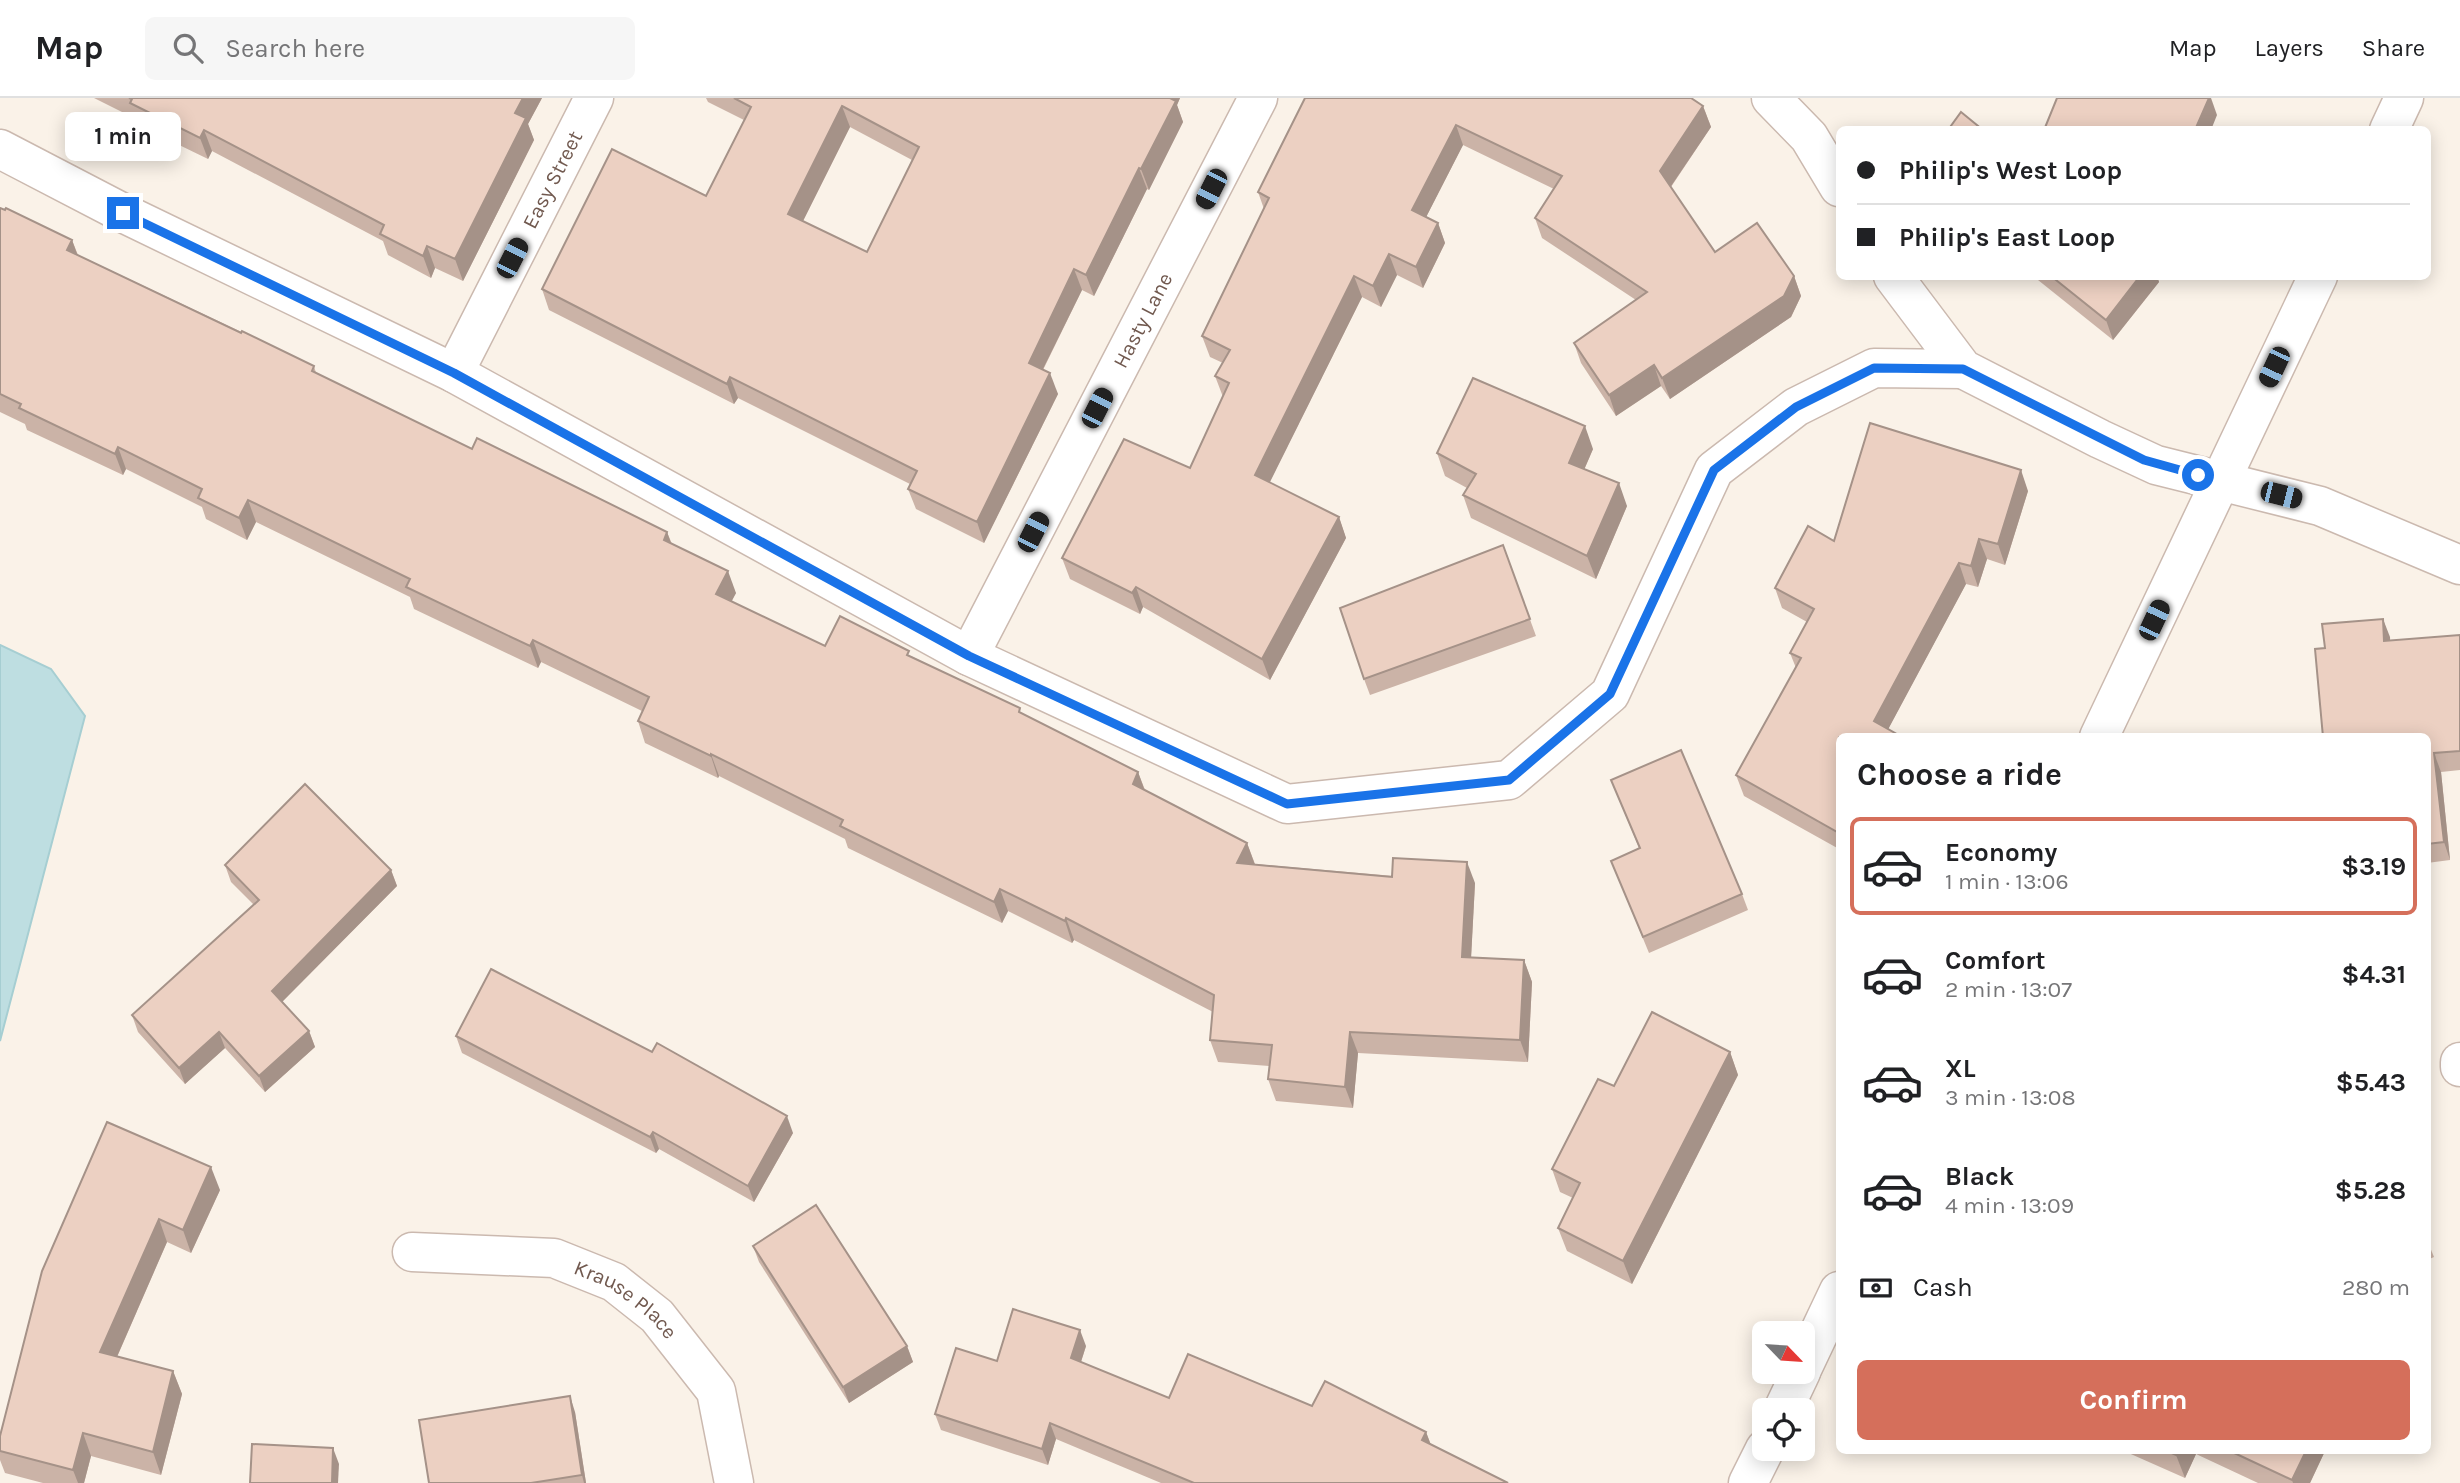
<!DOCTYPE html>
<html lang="en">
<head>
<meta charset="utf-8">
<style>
	body { margin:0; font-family:Karla,sans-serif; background:#f6f6f6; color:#202124; height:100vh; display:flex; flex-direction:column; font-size:26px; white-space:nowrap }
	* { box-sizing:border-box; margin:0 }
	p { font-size:23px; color:#757577 }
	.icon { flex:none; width:38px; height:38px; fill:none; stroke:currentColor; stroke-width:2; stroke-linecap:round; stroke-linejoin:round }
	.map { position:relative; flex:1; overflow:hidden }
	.sheet { position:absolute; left:1836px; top:635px; width:595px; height:721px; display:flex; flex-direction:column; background:#fff; border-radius:10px; box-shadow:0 4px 18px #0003 }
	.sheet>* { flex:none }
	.guide { position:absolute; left:1836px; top:28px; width:595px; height:154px; border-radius:10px; box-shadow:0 4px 18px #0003; display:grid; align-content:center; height:154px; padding:0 21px; background:#fff }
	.needle { width:46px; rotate:115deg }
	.tools { position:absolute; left:1752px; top:1223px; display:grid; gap:14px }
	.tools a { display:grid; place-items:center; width:63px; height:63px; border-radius:10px; background:#fff; box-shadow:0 4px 18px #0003; font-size:35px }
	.end { position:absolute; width:32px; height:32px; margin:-16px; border:9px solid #1a73e8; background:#fff; box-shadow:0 0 0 4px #fff }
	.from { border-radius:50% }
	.bubble { position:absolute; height:49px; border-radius:10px; background:#fff; box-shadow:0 4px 18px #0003; font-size:23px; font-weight:700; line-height:49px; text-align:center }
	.car { position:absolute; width:21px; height:42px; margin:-21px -10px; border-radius:9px; box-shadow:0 0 5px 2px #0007; background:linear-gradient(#222 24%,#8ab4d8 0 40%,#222 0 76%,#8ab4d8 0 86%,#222 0) }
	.guide b { display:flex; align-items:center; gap:24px; height:66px; font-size:26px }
	.guide b+b { border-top:2px solid #e0e0e0 }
	.guide i { width:18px; height:18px; background:#202124 }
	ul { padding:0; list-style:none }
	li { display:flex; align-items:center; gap:21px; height:98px; margin:0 14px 10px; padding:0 7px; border:4px solid transparent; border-radius:10px }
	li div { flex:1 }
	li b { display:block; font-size:26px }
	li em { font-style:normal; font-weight:700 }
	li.active { border-color:#d56f5b }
	li>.icon { width:63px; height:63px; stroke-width:1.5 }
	h2 { padding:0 21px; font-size:32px; line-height:84px }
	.pay { display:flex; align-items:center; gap:18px; height:77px; padding:0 21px; font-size:26px }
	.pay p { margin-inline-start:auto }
	.primary-button { display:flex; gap:14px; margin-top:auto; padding:14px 21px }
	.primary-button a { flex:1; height:80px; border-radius:10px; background:#d56f5b; color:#fff; font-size:28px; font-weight:700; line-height:80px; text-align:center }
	header { display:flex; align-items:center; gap:42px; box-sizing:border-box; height:98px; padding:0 35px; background:#fff; border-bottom:2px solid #e0e0e0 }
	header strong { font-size:33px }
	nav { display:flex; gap:38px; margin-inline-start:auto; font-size:24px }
	.search { width:490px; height:63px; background:#f6f6f6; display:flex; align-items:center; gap:18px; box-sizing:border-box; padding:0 24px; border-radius:10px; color:#757577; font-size:26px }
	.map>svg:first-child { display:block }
	.water { fill:#bedee1; stroke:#a6ced2; stroke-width:2 }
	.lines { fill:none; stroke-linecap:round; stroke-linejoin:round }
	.minor-casing { stroke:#cbb9af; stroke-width:41 }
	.tertiary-casing { stroke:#cbb9af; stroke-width:41 }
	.minor { stroke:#fff; stroke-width:38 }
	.tertiary { stroke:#fff; stroke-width:38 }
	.wall { fill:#cbb3a7; fill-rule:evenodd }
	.shaded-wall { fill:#a59288 }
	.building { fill:#ecd0c2; stroke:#a59288; stroke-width:2; fill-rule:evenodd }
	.route { stroke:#1a73e8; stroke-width:9 }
	.labels { text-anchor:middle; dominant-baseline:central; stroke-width:5; stroke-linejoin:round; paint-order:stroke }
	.street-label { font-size:21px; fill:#71594f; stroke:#fdf6ee }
</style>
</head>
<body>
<header>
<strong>Map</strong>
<div class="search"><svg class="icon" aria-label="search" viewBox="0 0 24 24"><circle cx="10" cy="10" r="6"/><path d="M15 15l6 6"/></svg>Search here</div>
<nav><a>Map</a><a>Layers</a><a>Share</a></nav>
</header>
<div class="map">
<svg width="2460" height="1385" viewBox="0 0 2460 1385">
	<rect width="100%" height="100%" fill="#faf2e8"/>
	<path class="water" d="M 0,547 L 51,571 L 85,618 L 0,943 Z"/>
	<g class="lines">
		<defs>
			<g id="minor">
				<path d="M 1771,0 L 1809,39 L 1839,89"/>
				<path d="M 0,51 L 123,115 L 454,275 L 969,558 L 1287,706 L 1509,682 L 1610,596 L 1714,372 L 1796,309 L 1874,270 L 1963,271"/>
				<path d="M 1893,178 L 1963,271 L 2100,341 L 2156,367 L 2320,408 L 2460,467"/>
				<path id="s1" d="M 454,275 L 594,0"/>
				<path id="s2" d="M 969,558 L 1258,0"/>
				<path d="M 2460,964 L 2460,969"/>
				<path id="s3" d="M 412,1154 L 554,1160 L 614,1184 L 657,1218 L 716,1293 L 734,1385"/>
			</g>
			<g id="tertiary">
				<path d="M 2389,32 L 2404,0"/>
				<path d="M 2099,639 L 2318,178"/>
				<path d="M 1802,1271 L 1839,1193"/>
				<path d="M 1783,1312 L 1801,1274"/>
				<path d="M 1748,1385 L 1765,1351"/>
			</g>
		</defs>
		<use href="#minor" class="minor-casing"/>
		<use href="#tertiary" class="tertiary-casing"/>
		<use href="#minor" class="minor"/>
		<use href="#tertiary" class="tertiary"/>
	</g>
	<g class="wall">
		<path d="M 94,0 L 542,0 L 528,26 L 534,42 L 463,183 L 435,170 L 431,180 L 388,157 L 383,143 L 212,53 L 208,61 L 138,27 L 136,21 Z"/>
		<path d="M 706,0 L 1180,0 L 1177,7 L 1183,24 L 1149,92 L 1147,91 L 1094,198 L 1082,192 L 1043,272 L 1058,296 L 984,445 L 916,411 L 908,391 L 910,386 L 738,300 L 734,306 L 549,212 L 542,191 L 706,98 L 744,22 L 708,4 ZM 850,29 L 912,62 L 867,154 L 803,123 Z"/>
		<path d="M 1305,0 L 1703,8 L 1711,29 L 1671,89 L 1715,154 L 1794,178 L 1801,198 L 1791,219 L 1670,301 L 1661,288 L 1616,318 L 1581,265 L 1574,245 L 1636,202 L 1542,140 L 1535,120 L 1554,91 L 1463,47 L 1426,119 L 1438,125 L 1445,145 L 1423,190 L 1397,177 L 1381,209 L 1362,199 L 1269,385 L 1339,419 L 1346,440 L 1270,582 L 1143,509 L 1140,516 L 1070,481 L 1062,460 L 1190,370 L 1223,299 L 1215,278 L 1223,265 L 1210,259 L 1202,238 L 1264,111 L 1258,94 Z"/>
		<path d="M 0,110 L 72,142 L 78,157 L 314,268 L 316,275 L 472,351 L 667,434 L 672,446 L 736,495 L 731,503 L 825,548 L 911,558 L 1023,616 L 1138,674 L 1145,692 L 1247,745 L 1255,766 L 1475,785 L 1471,859 L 1524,862 L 1532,884 L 1528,964 L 1358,955 L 1353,1010 L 1276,1003 L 1268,981 L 1269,968 L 1218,964 L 1210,942 L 1213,914 L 1074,842 L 1072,845 L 1008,813 L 1002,825 L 848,750 L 845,741 L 719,678 L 718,680 L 645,645 L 638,623 L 642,613 L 541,564 L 538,570 L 414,511 L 410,499 L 256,424 L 247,442 L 206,421 L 202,409 L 126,371 L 123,377 L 27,332 L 25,326 L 0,314 Z"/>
		<path d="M 2033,178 L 2157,178 L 2159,184 L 2113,242 Z"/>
		<path d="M 1593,351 L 1584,372 L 1627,408 L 1596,481 L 1471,420 L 1463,397 L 1467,390 L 1445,378 L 1437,355 Z"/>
		<path d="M 2028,393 L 2005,467 L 1987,461 L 1978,489 L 1966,486 L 1888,631 L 1839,639 L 1839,751 L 1744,698 L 1736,677 L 1796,570 L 1790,555 L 1807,524 L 1782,510 L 1775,490 L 1834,443 Z"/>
		<path d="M 1503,447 L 1536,538 L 1370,597 L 1364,581 Z"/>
		<path d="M 2383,521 L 2390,543 L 2460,537 L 2460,672 L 2441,674 L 2450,762 L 2427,765 L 2427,639 L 2325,550 Z"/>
		<path d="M 1611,682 L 1742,796 L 1748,812 L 1649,855 L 1611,763 L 1639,750 Z"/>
		<path d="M 225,767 L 391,772 L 397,788 L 282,904 L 309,933 L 315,949 L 265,994 L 225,950 L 185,986 L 138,934 L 132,917 L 254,807 L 231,784 Z"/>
		<path d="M 456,938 L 652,954 L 793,1035 L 754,1104 L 659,1051 L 656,1055 L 462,955 Z"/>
		<path d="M 1730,954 L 1738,977 L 1632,1186 L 1567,1153 L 1558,1130 L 1573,1100 L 1560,1094 L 1552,1071 L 1614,988 Z"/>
		<path d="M 220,1092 L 191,1155 L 167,1144 L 117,1259 L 173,1273 L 182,1296 L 161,1377 L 91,1358 L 84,1385 L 43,1385 L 5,1375 L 0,1362 L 0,1338 L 42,1173 Z"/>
		<path d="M 2427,1142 L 2434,1159 L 2427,1162 Z"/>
		<path d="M 753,1148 L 907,1248 L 913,1264 L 849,1305 L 759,1164 Z"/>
		<path d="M 1086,1248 L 1081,1264 L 1169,1300 L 1312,1308 L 1426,1334 L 1431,1347 L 1508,1385 L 1161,1385 L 1056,1341 L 1048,1367 L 941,1332 L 935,1316 L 997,1263 Z"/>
		<path d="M 575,1314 L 586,1385 L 429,1385 Z"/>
		<path d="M 2124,1353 L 2325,1353 L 2310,1385 L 2258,1385 L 2196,1356 L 2185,1380 Z"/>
	</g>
	<g class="shaded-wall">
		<path d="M 523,0 L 542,0 L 528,26 L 534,42 L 463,183 L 455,161 L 515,15 Z"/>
		<path d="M 1165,0 L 1180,0 L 1177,7 L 1183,24 L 1149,92 L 1141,71 Z"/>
		<path d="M 2209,0 L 2211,0 L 2217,17 L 2211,32 L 2195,32 Z"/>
		<path d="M 842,8 L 850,29 L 796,137 L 788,116 Z"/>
		<path d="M 1703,8 L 1711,29 L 1667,94 L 1660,73 Z"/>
		<path d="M 1456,27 L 1463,47 L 1419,133 L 1412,112 Z"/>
		<path d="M 204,32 L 212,53 L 208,61 L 200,40 Z"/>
		<path d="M 1139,70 L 1147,91 L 1094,198 L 1086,177 Z"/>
		<path d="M 1438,125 L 1445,145 L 1423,190 L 1416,169 Z"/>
		<path d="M 72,142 L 80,164 L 67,152 Z"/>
		<path d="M 427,148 L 435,170 L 431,180 L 423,158 Z"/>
		<path d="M 1389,156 L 1397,177 L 1381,209 L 1373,188 Z"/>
		<path d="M 1074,171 L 1082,192 L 1036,285 L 1029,265 Z"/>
		<path d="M 1354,178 L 1362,199 L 1263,398 L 1255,377 Z"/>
		<path d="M 1794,178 L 1801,198 L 1791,219 L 1670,301 L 1662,280 Z"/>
		<path d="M 2140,178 L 2157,178 L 2159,184 L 2113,242 L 2106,222 Z"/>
		<path d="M 1654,267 L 1661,288 L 1616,318 L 1609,297 Z"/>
		<path d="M 1050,275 L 1058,296 L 984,445 L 977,424 Z"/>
		<path d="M 730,279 L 738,300 L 734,306 L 727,286 Z"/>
		<path d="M 1585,328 L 1593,351 L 1577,388 L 1569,365 Z"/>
		<path d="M 118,349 L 126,371 L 123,377 L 115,356 Z"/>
		<path d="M 2021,372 L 2028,393 L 2005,467 L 1998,446 Z"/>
		<path d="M 1619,385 L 1627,408 L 1596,481 L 1587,458 Z"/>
		<path d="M 248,402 L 256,424 L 247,442 L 239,420 Z"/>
		<path d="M 1339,419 L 1346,440 L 1270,582 L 1262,561 Z"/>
		<path d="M 667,434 L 675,456 L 664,442 Z"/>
		<path d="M 1979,441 L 1987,461 L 1978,489 L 1971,468 Z"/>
		<path d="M 1959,465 L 1966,486 L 1884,639 L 1874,623 Z"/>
		<path d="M 728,473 L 736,495 L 724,518 L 716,496 Z"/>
		<path d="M 1136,489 L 1143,509 L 1140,516 L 1132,495 Z"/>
		<path d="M 2383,521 L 2390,539 L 2391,562 L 2384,543 Z"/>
		<path d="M 533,542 L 541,564 L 538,570 L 530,548 Z"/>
		<path d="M 2434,655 L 2441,674 L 2450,762 L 2444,744 Z"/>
		<path d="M 711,656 L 719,678 L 718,680 L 711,658 Z"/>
		<path d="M 1138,674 L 1146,696 L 1133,686 Z"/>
		<path d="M 1247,745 L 1255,767 L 1237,765 Z"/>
		<path d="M 1467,764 L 1475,785 L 1470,880 L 1462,859 Z"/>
		<path d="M 391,772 L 397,788 L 277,909 L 272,893 Z"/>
		<path d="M 1000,791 L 1008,813 L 1002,825 L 994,804 Z"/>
		<path d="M 1066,820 L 1074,842 L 1072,845 L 1065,823 Z"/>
		<path d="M 1524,862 L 1532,884 L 1528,964 L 1520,942 Z"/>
		<path d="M 309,933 L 315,949 L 265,994 L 259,978 Z"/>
		<path d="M 219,934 L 225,950 L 185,986 L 179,970 Z"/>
		<path d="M 1350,934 L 1358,955 L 1353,1010 L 1345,989 Z"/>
		<path d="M 1730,954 L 1738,977 L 1632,1186 L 1623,1163 Z"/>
		<path d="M 787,1018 L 793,1035 L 754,1104 L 748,1088 Z"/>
		<path d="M 653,1034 L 659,1051 L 656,1055 L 650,1039 Z"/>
		<path d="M 211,1069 L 220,1092 L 191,1155 L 183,1132 Z"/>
		<path d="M 159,1121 L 167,1144 L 109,1277 L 100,1254 Z"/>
		<path d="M 1080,1232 L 1086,1248 L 1077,1276 L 1071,1260 Z"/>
		<path d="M 907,1248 L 913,1264 L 849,1305 L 843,1289 Z"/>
		<path d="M 173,1273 L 182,1296 L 161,1377 L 153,1354 Z"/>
		<path d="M 570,1298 L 575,1314 L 586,1385 L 584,1385 L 582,1377 Z"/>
		<path d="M 1050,1325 L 1056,1341 L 1048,1367 L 1042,1351 Z"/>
		<path d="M 1426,1334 L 1432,1350 L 1422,1342 Z"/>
		<path d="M 83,1335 L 91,1358 L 84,1385 L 78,1385 L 73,1372 Z"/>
		<path d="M 333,1350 L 339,1366 L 338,1385 L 332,1385 Z"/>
		<path d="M 2178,1353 L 2195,1353 L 2196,1356 L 2185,1380 L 2176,1357 Z"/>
		<path d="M 2306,1353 L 2325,1353 L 2310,1385 L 2293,1385 L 2292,1382 Z"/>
	</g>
	<g class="building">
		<path d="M 129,0 L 523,0 L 515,15 L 526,20 L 455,161 L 427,148 L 423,158 L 380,136 L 384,127 L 204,32 L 200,40 L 130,5 L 132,1 Z"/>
		<path d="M 734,0 L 1170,0 L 1176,3 L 1141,71 L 1139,70 L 1086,177 L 1074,171 L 1029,265 L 1050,275 L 977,424 L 908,391 L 917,373 L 730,279 L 727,286 L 542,191 L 612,51 L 706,98 L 751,9 ZM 842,8 L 919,49 L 867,154 L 788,116 Z"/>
		<path d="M 1305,0 L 1691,0 L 1703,8 L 1660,73 L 1715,154 L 1757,125 L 1794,178 L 1784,198 L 1662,280 L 1654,267 L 1609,297 L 1574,245 L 1647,194 L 1535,120 L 1562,78 L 1456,27 L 1412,112 L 1438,125 L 1416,169 L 1389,156 L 1373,188 L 1354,178 L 1255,377 L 1339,419 L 1262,561 L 1136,489 L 1132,495 L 1062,460 L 1124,341 L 1190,370 L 1229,285 L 1215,278 L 1230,252 L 1202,238 L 1269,100 L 1258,94 Z"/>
		<path d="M 2057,0 L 2209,0 L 2195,32 L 2044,32 Z"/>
		<path d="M 1961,14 L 1983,32 L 1948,32 Z"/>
		<path d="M 0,110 L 5,112 L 6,110 L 72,142 L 67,152 L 241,235 L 242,233 L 314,268 L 312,273 L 472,351 L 477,340 L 667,434 L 664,442 L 728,473 L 716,496 L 825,548 L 840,518 L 909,553 L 907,557 L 1020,610 L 1019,614 L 1138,674 L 1133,686 L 1247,745 L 1237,765 L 1392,779 L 1393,760 L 1467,764 L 1462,859 L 1524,862 L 1520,942 L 1350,934 L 1345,989 L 1268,981 L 1272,947 L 1210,942 L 1214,897 L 1066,820 L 1065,823 L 1000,791 L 994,804 L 840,728 L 843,722 L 711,656 L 711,658 L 638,623 L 649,599 L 533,542 L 530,548 L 406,489 L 410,481 L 248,402 L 239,420 L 198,400 L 202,391 L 118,349 L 115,356 L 19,310 L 21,306 L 0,296 Z"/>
		<path d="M 2051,178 L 2140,178 L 2106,222 Z"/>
		<path d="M 1473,280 L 1585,328 L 1569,365 L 1619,385 L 1587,458 L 1463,397 L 1476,376 L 1437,355 Z"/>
		<path d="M 1870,325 L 2021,372 L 1998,446 L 1979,441 L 1971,468 L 1959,465 L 1874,623 L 1902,639 L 1839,639 L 1839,735 L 1736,677 L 1801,560 L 1790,555 L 1814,511 L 1775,490 L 1808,428 L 1834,443 Z"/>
		<path d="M 1503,447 L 1530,521 L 1364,581 L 1340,510 Z"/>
		<path d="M 2383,521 L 2384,543 L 2460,537 L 2460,653 L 2434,655 L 2444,744 L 2427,746 L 2427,639 L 2323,639 L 2315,551 L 2325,550 L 2322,526 Z"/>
		<path d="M 1681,652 L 1742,796 L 1643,839 L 1611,763 L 1640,750 L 1611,682 Z"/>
		<path d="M 305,686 L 391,772 L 272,893 L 309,933 L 259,978 L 219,934 L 179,970 L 132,917 L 259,802 L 225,767 Z"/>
		<path d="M 491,871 L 652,954 L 657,945 L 787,1018 L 748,1088 L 653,1034 L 650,1039 L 456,938 Z"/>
		<path d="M 1652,914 L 1730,954 L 1623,1163 L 1558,1130 L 1580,1085 L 1552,1071 L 1598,981 L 1614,988 Z"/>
		<path d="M 107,1024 L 211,1069 L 183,1132 L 159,1121 L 100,1254 L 173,1273 L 153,1354 L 83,1335 L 73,1372 L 0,1353 L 0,1338 L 42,1173 Z"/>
		<path d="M 816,1107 L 907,1248 L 843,1289 L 753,1148 Z"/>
		<path d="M 1013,1211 L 1080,1232 L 1071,1260 L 1169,1300 L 1188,1256 L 1312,1308 L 1325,1283 L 1426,1334 L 1422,1342 L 1508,1385 L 1194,1385 L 1050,1325 L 1042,1351 L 935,1316 L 956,1250 L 997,1263 Z"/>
		<path d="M 570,1298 L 582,1377 L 531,1385 L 429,1385 L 419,1322 Z"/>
		<path d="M 252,1346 L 333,1350 L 332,1385 L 250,1385 Z"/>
		<path d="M 2167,1353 L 2178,1353 L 2176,1357 Z"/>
		<path d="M 2230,1353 L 2306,1353 L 2292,1382 Z"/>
	</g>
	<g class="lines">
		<path class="route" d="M 123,115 L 454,275 L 969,558 L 1287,706 L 1509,682 L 1610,596 L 1714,372 L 1796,309 L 1874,270 L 1963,271 L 2144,362 L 2198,377"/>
	</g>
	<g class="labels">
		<g class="street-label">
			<text stroke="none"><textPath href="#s1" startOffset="217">Easy Street</textPath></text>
			<text stroke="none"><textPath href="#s2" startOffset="378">Hasty Lane</textPath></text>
			<text stroke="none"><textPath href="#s3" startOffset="226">Krause Place</textPath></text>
		</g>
	</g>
</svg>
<div class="tools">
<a><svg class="needle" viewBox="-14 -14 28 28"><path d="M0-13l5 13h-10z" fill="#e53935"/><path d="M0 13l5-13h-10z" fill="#757577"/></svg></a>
<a><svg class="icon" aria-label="locate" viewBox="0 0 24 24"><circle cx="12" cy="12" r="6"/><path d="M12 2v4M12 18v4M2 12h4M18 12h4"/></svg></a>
</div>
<i class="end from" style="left:2198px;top:377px"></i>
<i class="end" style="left:123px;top:115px"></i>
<div class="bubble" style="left:65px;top:14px;width:116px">1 min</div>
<i class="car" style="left:1211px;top:91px;rotate:207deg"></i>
<i class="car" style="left:512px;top:160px;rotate:27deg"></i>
<i class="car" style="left:2274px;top:269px;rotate:205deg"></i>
<i class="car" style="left:1097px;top:310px;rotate:27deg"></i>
<i class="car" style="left:2281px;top:397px;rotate:104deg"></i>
<i class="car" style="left:1033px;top:434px;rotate:27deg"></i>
<i class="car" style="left:2154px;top:522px;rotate:25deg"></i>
<div class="guide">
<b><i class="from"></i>Philip's West Loop</b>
<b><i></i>Philip's East Loop</b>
</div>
<section class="sheet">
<h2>Choose a ride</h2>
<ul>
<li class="active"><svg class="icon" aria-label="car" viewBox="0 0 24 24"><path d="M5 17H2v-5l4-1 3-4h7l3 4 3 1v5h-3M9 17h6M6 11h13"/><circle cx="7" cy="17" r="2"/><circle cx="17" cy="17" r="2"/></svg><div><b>Economy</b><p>1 min · 13:06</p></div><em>$3.19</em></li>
<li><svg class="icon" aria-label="car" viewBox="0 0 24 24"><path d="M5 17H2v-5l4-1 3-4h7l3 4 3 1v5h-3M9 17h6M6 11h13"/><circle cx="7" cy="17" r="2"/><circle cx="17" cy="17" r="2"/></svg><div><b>Comfort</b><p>2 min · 13:07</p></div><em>$4.31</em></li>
<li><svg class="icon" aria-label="car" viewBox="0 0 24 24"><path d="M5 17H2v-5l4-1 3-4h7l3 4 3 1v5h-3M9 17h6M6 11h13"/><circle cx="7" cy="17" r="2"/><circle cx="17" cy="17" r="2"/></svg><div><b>XL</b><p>3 min · 13:08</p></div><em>$5.43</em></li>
<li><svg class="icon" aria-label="car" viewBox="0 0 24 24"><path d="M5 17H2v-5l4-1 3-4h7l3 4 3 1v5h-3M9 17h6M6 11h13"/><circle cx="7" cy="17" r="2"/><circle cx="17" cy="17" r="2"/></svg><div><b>Black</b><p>4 min · 13:09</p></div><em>$5.28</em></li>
</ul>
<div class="pay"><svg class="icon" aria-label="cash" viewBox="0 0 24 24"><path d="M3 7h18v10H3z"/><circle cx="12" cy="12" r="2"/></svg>Cash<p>280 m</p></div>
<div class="primary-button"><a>Confirm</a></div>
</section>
</div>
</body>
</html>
